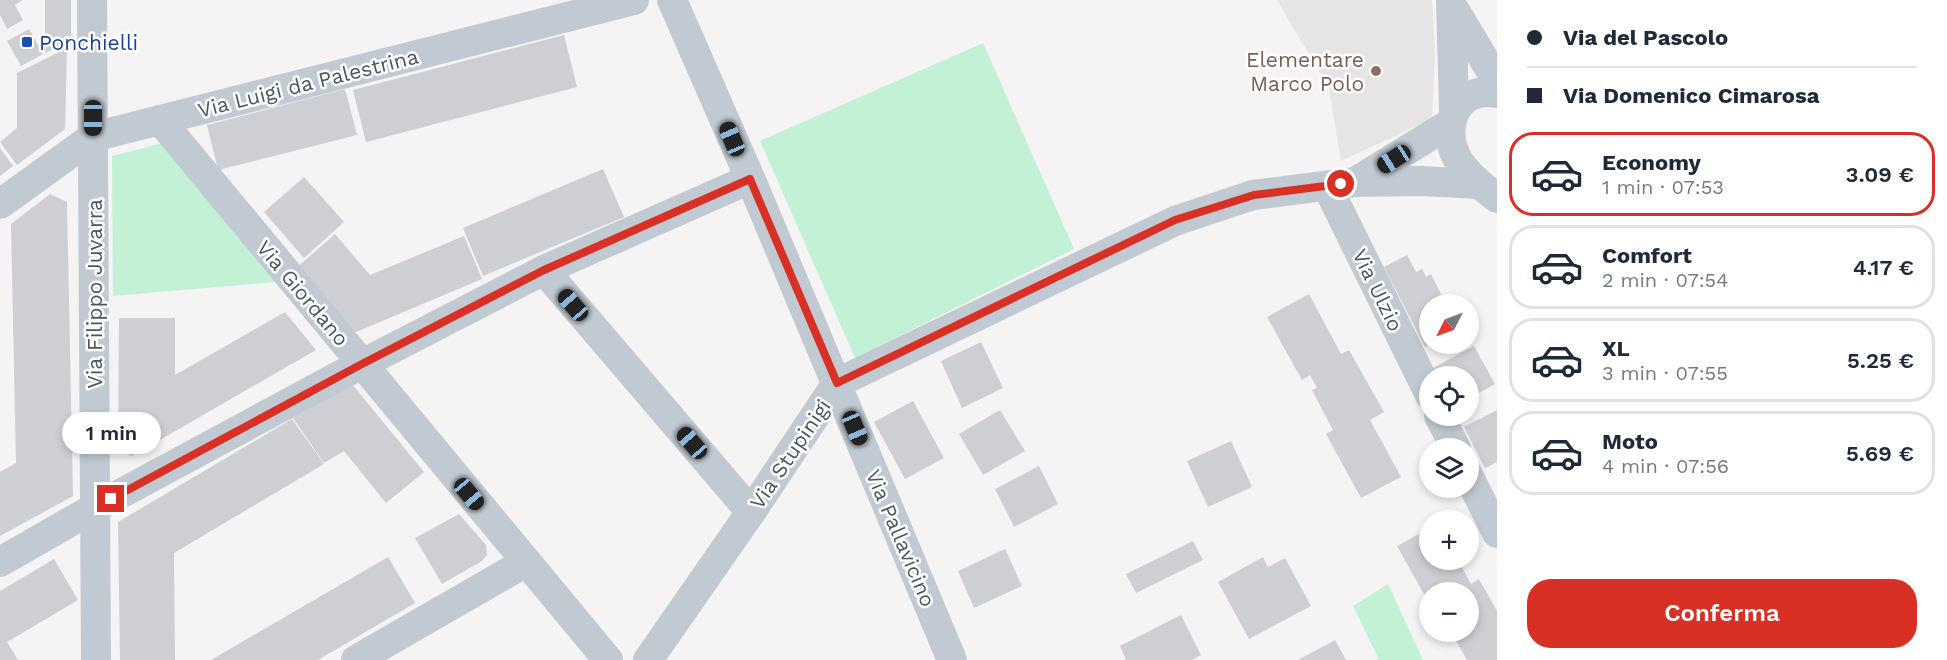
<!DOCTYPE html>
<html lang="it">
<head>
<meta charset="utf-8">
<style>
	body { margin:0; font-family:"Work Sans",sans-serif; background:#f6f6f7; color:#1f2937; height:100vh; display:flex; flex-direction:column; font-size:22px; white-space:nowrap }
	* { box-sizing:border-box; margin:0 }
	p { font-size:20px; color:#747a83 }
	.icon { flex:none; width:33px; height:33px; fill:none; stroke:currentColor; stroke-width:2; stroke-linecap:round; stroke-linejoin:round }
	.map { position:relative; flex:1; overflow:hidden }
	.side { display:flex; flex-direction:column; background:#fff; width:450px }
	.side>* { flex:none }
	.guide { display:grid; align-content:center; height:132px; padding:0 30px; background:#fff }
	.needle { width:39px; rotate:228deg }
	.tools { position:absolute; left:1419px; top:294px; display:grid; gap:12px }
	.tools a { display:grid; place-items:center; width:60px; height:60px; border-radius:50%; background:#fff; box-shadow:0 3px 9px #0003; font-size:30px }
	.end { position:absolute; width:27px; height:27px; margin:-14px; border:8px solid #d93025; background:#fff; box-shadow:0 0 0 3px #fff }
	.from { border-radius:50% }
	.bubble { position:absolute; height:42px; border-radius:21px; background:#fff; box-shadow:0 3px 9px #0003; font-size:20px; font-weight:600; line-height:42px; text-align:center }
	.car { position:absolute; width:18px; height:36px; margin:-18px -9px; border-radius:8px; box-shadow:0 0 4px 2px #0007; background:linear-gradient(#222 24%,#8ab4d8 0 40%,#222 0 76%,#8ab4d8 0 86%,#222 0) }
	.guide b { display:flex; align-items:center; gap:21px; height:57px; font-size:22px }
	.guide b+b { border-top:2px solid #e0e1e3 }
	.guide i { width:15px; height:15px; background:#1f2937 }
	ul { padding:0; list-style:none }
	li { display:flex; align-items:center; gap:18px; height:84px; margin:0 12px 9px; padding:0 18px; border:3px solid #e0e1e3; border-radius:24px }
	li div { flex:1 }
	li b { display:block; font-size:22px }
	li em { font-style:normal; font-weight:600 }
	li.current { border-color:#d93025 }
	li>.icon { width:54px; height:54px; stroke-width:1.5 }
	.primary-button { display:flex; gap:12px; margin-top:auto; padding:12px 30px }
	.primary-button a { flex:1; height:69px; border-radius:24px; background:#d93025; color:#fff; font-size:24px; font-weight:600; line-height:69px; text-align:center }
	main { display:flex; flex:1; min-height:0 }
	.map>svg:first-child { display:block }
	.education { fill:#e6e4e5 }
	.green { fill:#c3f1d5 }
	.building { fill:#cdcfd5 }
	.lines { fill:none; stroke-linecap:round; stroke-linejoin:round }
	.street { stroke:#c1cad2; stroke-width:30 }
	.route { stroke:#d93025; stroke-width:8 }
	.transit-dot { fill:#1a4fb4; stroke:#fff; stroke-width:2 }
	.education-dot { fill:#8d6e63; stroke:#fff; stroke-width:2 }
	.labels { text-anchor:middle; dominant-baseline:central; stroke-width:5; stroke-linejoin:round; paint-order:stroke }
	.transit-label { font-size:21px; fill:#164399; stroke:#fff; text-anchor:start }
	.education-label { font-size:21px; fill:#785e54; stroke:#fff; text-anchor:end }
	.street-label { font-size:21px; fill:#4a5661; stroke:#fff }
</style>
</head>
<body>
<main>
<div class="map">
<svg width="1497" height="660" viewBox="0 0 1497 660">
	<rect width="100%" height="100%" fill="#f5f3f3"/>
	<path class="education" d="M 1277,0 L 1432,0 L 1435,53 L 1432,119 L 1341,161 L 1329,88 Z"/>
	<g class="green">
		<path d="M 983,43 L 1074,249 L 855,358 L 760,141 Z"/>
		<path d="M 167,142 L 275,282 L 113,296 L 112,156 Z"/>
		<path d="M 1388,584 L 1423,660 L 1379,660 L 1353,606 Z"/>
	</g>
	<g class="building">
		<path d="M 0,0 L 23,0 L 15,5 L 23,20 L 7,29 L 0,15 Z"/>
		<path d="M 45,0 L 71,0 L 71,41 L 45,53 Z"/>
		<path d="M 29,29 L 43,54 L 21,66 L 7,41 Z"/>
		<path d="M 564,35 L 577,87 L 366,142 L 353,90 Z"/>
		<path d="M 67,48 L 65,129 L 17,165 L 0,142 L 17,128 L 17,73 Z"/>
		<path d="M 345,89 L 357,135 L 218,170 L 207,125 Z"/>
		<path d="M 0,148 L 13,166 L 0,176 Z"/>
		<path d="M 603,169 L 624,217 L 483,276 L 463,228 Z"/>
		<path d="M 304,177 L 344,222 L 304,258 L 264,212 Z"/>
		<path d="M 50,194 L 67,202 L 73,496 L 0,536 L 0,472 L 16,463 L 11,224 Z"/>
		<path d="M 335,234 L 370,275 L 464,236 L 482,279 L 349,335 L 293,271 Z"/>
		<path d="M 1407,255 L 1416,272 L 1422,269 L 1426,277 L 1431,274 L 1446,304 L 1430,304 L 1430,345 L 1425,347 L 1384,267 Z"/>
		<path d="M 1309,294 L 1341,354 L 1349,350 L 1384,412 L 1370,420 L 1401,477 L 1361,498 L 1326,434 L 1333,430 L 1312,390 L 1317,388 L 1310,375 L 1302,380 L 1267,317 Z"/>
		<path d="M 285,312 L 316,350 L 132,456 L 118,450 L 119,318 L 175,318 L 175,375 Z"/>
		<path d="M 981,342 L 1003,388 L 962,408 L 941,361 Z"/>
		<path d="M 1474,346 L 1495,384 L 1468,399 L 1468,376 L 1437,376 L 1433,368 Z"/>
		<path d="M 352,384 L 424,472 L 386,503 L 344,451 L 324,463 L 293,418 Z"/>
		<path d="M 913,401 L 944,458 L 905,479 L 874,422 Z"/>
		<path d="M 1000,410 L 1025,451 L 983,475 L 959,434 Z"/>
		<path d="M 1497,410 L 1497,462 L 1485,468 L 1464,427 Z"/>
		<path d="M 292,419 L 324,464 L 174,553 L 175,660 L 120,660 L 118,522 Z"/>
		<path d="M 1231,441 L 1252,487 L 1208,507 L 1187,461 Z"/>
		<path d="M 1039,466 L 1058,504 L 1014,527 L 995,489 Z"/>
		<path d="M 459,514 L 486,545 L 487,555 L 482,561 L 442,584 L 415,538 Z"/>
		<path d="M 1430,528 L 1430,560 L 1458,560 L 1471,584 L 1479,579 L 1497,611 L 1497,660 L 1467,660 L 1451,632 L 1468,632 L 1468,592 L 1430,592 L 1430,605 L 1397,546 Z"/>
		<path d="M 1193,541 L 1203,560 L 1136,593 L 1126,574 Z"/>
		<path d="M 1005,549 L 1022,586 L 974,608 L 958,571 Z"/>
		<path d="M 388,557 L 415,603 L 318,660 L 211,660 Z"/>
		<path d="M 1263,557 L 1268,567 L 1285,558 L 1311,606 L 1249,639 L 1218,582 Z"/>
		<path d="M 54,559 L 78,600 L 7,642 L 18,660 L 0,660 L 0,591 Z"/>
		<path d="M 1181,615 L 1201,655 L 1192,660 L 1126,660 L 1120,646 Z"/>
		<path d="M 1335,640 L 1346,660 L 1298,660 Z"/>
	</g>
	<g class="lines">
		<g class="street">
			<path d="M 92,0 L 96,660"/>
			<path d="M 672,0 L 753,185 L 952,660"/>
			<path d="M 1451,0 L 1454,109"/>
			<path d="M 1454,9 L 1497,81"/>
			<path d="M 1497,93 C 1457,85 1440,126 1457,158 C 1466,174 1483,187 1497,198"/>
			<path d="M 160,120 L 608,660"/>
			<path d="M 1355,182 L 1451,123"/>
			<path d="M 1327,186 L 1430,395"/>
			<path d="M 0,204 L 93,137 L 634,0"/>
			<path d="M 544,270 L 751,512"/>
			<path d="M 837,383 L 1175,221 L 1253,195 L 1355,182 L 1421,181 L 1479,184"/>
			<path d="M 1439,416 L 1456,448"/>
			<path d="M 1468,475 L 1497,533"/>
			<path d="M 0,562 L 96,507 L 337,377 L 544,270 L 750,179"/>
			<path d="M 356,660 L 526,562"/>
			<path d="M 648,660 L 751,512 L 837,383"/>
		</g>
	</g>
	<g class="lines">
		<path class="route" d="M 111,499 L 362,364 L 544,270 L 750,179 L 837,383 L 1175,220 L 1254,195 L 1341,184"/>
	</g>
	<rect class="transit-dot" x="21" y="36" width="12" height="12" rx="3"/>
	<circle class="education-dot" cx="1376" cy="71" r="6"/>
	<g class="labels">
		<g class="transit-label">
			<text x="39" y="42">Ponchielli</text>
		</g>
		<g class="education-label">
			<text x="1364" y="59">Elementare<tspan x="1364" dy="24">Marco Polo</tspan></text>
		</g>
		<g class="street-label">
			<text transform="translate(308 83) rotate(-14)">Via Luigi da Palestrina</text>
			<text transform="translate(1378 290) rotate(64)">Via Ulzio</text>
			<text transform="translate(303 293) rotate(50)">Via Giordano</text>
			<text transform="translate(94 294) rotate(-90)">Via Filippo Juvarra</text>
			<text transform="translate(790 454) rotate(-56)">Via Stupinigi</text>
			<text transform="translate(901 538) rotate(67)">Via Pallavicino</text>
		</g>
	</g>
</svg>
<div class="tools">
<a><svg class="needle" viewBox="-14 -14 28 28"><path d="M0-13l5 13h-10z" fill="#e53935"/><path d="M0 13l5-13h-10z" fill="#747a83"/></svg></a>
<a><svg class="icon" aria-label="locate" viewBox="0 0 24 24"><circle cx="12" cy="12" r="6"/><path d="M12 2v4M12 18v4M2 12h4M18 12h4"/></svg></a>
<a><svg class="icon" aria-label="layers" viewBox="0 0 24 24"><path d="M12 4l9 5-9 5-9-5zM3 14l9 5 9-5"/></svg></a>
<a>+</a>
<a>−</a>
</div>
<i class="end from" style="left:1341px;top:184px"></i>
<i class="end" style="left:111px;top:499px"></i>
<div class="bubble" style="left:62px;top:412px;width:99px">1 min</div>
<i class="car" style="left:93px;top:118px;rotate:180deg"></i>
<i class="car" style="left:732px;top:139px;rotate:337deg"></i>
<i class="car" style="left:1394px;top:159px;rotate:238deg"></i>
<i class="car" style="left:573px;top:305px;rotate:319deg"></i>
<i class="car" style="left:855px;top:428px;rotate:157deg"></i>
<i class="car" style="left:692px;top:443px;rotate:319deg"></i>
<i class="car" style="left:469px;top:494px;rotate:140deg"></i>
</div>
<section class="side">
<div class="guide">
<b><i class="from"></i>Via del Pascolo</b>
<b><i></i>Via Domenico Cimarosa</b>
</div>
<ul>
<li class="current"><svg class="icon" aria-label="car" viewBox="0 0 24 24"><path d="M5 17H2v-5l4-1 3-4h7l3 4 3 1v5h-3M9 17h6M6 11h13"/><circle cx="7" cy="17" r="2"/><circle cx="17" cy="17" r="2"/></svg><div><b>Economy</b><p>1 min · 07:53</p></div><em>3.09 €</em></li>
<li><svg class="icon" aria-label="car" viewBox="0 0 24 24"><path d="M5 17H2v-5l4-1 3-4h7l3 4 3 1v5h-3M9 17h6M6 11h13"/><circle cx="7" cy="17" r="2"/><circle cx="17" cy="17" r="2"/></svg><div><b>Comfort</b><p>2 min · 07:54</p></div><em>4.17 €</em></li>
<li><svg class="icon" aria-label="car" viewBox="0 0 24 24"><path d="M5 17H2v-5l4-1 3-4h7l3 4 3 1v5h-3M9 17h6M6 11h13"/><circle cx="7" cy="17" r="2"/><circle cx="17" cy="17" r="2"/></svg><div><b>XL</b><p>3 min · 07:55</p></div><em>5.25 €</em></li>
<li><svg class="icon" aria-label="car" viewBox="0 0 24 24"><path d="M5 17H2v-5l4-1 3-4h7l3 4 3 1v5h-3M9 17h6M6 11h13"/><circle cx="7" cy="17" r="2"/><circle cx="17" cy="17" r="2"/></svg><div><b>Moto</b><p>4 min · 07:56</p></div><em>5.69 €</em></li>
</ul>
<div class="primary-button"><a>Conferma</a></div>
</section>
</main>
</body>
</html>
